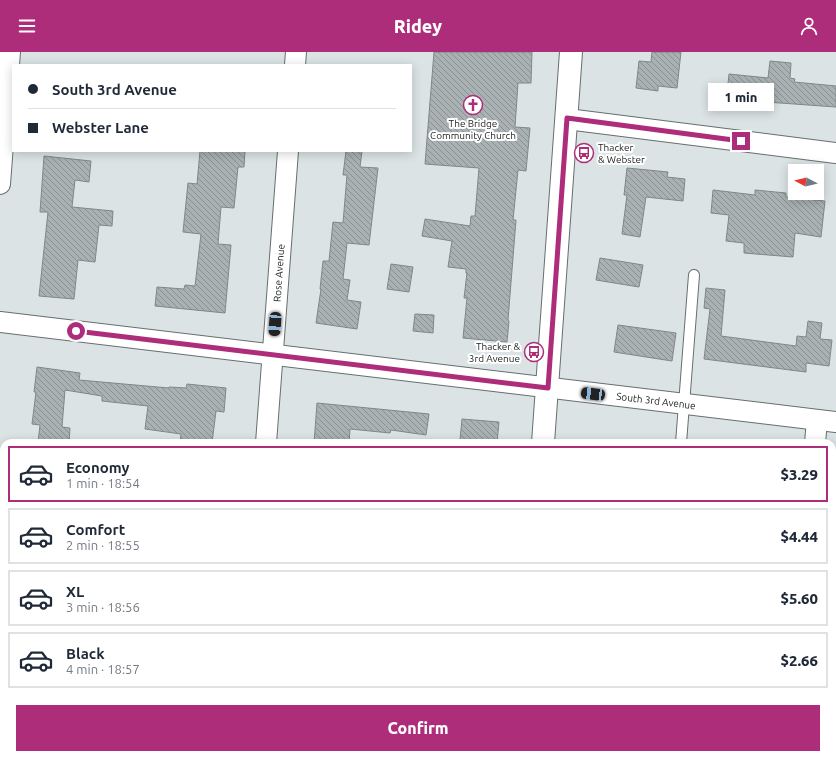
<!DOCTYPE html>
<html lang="en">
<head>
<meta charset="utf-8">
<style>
	body { margin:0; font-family:Ubuntu,sans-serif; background:#f6f6f7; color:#1f2937; height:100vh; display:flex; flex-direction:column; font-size:15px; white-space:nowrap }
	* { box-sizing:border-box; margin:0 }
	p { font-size:13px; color:#747a83 }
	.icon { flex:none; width:22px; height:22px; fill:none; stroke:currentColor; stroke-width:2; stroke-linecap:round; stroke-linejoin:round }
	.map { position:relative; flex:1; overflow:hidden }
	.panel { position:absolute; left:0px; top:387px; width:836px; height:320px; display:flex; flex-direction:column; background:#fff; border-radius:12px 12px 0 0; box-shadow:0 2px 10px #0003 }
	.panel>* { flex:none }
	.guide { position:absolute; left:12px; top:12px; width:400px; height:88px; border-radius:0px; box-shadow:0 2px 10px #0003; display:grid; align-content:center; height:88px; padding:0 16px; background:#fff }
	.needle { width:26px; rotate:277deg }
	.controls { position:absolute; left:788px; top:112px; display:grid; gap:8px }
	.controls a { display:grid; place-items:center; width:36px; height:36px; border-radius:0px; background:#fff; box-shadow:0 2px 10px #0003; font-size:20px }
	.end { position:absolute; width:18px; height:18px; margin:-9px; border:5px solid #ad2d7a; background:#fff; box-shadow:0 0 0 2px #fff }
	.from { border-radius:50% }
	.bubble { position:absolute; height:28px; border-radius:0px; background:#fff; box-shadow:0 2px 10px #0003; font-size:13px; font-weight:800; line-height:28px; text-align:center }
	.car { position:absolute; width:12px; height:24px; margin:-12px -6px; border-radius:5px; box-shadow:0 0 3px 1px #0007; background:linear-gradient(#222 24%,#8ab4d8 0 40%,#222 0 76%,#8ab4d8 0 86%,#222 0) }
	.guide b { display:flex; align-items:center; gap:14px; height:38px; font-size:15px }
	.guide b+b { border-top:1px solid #e0e1e3 }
	.guide i { width:10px; height:10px; background:#1f2937 }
	ul { padding:7px 0 0; list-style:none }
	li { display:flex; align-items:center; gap:12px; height:56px; margin:0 8px 6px; padding:0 8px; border:2px solid #e0e1e3; border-radius:0px }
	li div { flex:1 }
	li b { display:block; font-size:15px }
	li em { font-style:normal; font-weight:800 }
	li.current { border-color:#ad2d7a }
	li>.icon { width:36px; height:36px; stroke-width:1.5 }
	.button { display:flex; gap:8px; margin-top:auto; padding:8px 16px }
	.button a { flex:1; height:46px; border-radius:0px; background:#ad2d7a; color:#fff; font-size:16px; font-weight:800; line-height:46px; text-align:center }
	header { display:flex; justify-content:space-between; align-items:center; height:52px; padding:0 16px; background:#ad2d7a; color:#fff; font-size:18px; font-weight:800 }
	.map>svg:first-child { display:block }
	.building { fill:url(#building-back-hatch); stroke:#7f8787 }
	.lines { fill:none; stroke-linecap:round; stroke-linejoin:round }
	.lane-casing { stroke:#666e6e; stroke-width:12 }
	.street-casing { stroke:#666e6e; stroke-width:22 }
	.secondary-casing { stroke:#666e6e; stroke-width:24 }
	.lane { stroke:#fff; stroke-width:10 }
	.street { stroke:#fff; stroke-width:20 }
	.secondary { stroke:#fff; stroke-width:22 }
	.route { stroke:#ad2d7a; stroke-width:5 }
	.labels { text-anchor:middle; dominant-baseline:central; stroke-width:4; stroke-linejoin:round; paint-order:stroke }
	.poi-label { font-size:10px; fill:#222525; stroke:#fff }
	.street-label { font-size:10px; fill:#222525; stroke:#fff }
</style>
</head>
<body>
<header><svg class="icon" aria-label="menu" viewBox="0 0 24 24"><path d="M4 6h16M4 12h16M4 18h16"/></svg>Ridey<svg class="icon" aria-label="person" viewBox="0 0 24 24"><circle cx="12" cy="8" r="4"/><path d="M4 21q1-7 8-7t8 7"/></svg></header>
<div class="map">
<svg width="836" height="707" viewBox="0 0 836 707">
	<defs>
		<pattern id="building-back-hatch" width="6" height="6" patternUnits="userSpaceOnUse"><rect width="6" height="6" fill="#a9b1b2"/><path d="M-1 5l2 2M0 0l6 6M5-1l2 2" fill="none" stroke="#899091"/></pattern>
	</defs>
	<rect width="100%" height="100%" fill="#dbe3e4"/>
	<g class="building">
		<path d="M 434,0 L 532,0 L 531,31 L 518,31 L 515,75 L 530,76 L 526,119 L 518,118 L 513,168 L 516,168 L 508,268 L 509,269 L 507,290 L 463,286 L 467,246 L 464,246 L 467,221 L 466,221 L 466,217 L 448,215 L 452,189 L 422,184 L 425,167 L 470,174 L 471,164 L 475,164 L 479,116 L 425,112 Z"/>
		<path d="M 652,0 L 681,0 L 677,36 L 658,34 L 658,39 L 636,36 L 639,9 L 651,10 Z"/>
		<path d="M 770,9 L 791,11 L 790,26 L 795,27 L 794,30 L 836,34 L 836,55 L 766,50 L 766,45 L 727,41 L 729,22 L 768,26 Z"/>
		<path d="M 200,99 L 245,99 L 244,115 L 238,115 L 234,156 L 221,155 L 218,192 L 231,193 L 225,261 L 155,254 L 157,235 L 184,237 L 185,233 L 195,234 L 201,182 L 183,180 L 188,131 L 197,132 Z"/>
		<path d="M 346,99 L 362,99 L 360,115 L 378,116 L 369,193 L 347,191 L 343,227 L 350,228 L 347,248 L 361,250 L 357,277 L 316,271 L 321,237 L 320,237 L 323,209 L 329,209 L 333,170 L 343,171 L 347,123 L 343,123 Z"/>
		<path d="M 44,104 L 91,109 L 89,130 L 75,128 L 72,155 L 113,159 L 112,174 L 99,173 L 95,210 L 78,208 L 74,247 L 39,244 L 48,160 L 40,160 Z"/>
		<path d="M 627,116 L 668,120 L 667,125 L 685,127 L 683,149 L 646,145 L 640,185 L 622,182 L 627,143 L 624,143 Z"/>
		<path d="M 713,138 L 755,143 L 755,138 L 786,141 L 786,145 L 825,149 L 821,185 L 795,181 L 793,205 L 744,201 L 744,191 L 726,189 L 729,163 L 711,161 Z"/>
		<path d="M 600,206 L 643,213 L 639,235 L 596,228 Z"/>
		<path d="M 391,212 L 413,215 L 409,240 L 387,237 Z"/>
		<path d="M 706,236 L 725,238 L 721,284 L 796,294 L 797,284 L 806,285 L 808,269 L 822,271 L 820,287 L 832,288 L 829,314 L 806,311 L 806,320 L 704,307 L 710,257 L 704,256 Z"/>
		<path d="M 415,262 L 434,263 L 433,281 L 413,279 Z"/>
		<path d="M 618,273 L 676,281 L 672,309 L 614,300 Z"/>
		<path d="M 37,315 L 80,321 L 79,328 L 169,336 L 169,335 L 186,336 L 187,332 L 226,336 L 224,360 L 216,359 L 212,391 L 180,391 L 181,382 L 145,377 L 148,354 L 102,349 L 102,344 L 65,338 L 62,375 L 70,376 L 69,391 L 38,391 L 40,373 L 32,372 L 36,340 L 34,340 Z"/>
		<path d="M 317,351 L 429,362 L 426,383 L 391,378 L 390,381 L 350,377 L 349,391 L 314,391 Z"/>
		<path d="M 462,367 L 499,370 L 497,391 L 460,388 Z"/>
	</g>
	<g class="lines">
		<defs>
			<path id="lane" d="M 681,391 L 694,223"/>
			<g id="street">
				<path d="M 295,13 L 296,0"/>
				<path d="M 567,67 L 836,101"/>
				<path d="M 0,132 L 10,0"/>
				<path d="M 0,270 L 836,370"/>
				<path d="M 266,391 L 288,99"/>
				<path d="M 815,391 L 817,368"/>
				<path d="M 832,674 L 836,679"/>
				<path d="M 241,707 L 241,703"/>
			</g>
			<g id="secondary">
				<path d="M 543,391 L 571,0"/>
				<path d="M 518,707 L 518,703"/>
			</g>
		</defs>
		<use href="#lane" class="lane-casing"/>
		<use href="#street" class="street-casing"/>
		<use href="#secondary" class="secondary-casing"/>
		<use href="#lane" class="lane"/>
		<use href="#street" class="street"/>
		<use href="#secondary" class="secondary"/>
	</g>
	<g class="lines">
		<path class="route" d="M 76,279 L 548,336 L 567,66 L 741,89"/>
	</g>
	<defs>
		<symbol id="church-ring" viewBox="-11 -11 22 22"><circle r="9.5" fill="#fff" stroke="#ad2d7a" stroke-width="1.5"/><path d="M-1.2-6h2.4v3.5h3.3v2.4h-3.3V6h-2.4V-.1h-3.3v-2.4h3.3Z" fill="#ad2d7a"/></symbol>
		<symbol id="bus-ring" viewBox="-11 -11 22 22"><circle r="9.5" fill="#fff" stroke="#ad2d7a" stroke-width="1.5"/><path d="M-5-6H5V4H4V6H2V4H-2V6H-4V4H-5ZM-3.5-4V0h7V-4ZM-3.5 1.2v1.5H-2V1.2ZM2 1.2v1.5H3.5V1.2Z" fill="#ad2d7a"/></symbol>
	</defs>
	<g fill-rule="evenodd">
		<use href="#church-ring" x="462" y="42" width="22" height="22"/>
		<use href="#bus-ring" x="573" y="90" width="22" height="22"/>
		<use href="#bus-ring" x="523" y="289" width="22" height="22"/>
	</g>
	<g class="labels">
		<g class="poi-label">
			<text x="473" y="71">The Bridge<tspan x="473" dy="12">Community Church</tspan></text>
			<text x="598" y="95" text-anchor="start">Thacker<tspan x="598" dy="12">&amp; Webster</tspan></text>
			<text x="520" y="294" text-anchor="end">Thacker &amp;<tspan x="520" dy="12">3rd Avenue</tspan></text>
		</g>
		<g class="street-label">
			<text transform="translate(279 221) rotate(-86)">Rose Avenue</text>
			<text transform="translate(656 349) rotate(7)">South 3rd Avenue</text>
		</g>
	</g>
</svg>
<div class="controls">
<a><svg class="needle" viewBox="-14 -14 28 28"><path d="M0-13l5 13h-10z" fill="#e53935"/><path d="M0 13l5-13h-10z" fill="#747a83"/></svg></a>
</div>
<i class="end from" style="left:76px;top:279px"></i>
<i class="end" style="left:741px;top:89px"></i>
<div class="bubble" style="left:708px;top:31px;width:66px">1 min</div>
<i class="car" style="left:275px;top:272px;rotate:184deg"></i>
<i class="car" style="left:593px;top:342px;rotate:277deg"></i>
<div class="guide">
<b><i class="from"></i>South 3rd Avenue</b>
<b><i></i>Webster Lane</b>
</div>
<section class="panel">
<ul>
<li class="current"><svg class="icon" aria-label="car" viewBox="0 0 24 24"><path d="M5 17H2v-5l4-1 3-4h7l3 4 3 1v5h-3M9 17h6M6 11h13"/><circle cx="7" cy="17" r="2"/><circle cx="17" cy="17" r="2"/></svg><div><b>Economy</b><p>1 min · 18:54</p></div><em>$3.29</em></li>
<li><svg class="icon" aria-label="car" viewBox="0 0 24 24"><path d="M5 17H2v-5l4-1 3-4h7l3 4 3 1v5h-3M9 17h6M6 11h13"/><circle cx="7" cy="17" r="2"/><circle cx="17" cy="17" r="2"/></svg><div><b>Comfort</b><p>2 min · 18:55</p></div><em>$4.44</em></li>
<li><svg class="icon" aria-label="car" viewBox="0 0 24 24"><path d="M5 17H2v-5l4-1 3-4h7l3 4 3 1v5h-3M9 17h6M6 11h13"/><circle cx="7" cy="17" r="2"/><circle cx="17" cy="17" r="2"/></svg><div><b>XL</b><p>3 min · 18:56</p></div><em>$5.60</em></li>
<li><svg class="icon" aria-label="car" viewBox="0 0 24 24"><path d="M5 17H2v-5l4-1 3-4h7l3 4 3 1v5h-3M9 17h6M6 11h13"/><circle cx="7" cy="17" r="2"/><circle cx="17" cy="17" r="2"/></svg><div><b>Black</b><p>4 min · 18:57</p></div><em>$2.66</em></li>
</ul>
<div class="button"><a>Confirm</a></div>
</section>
</div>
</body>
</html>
